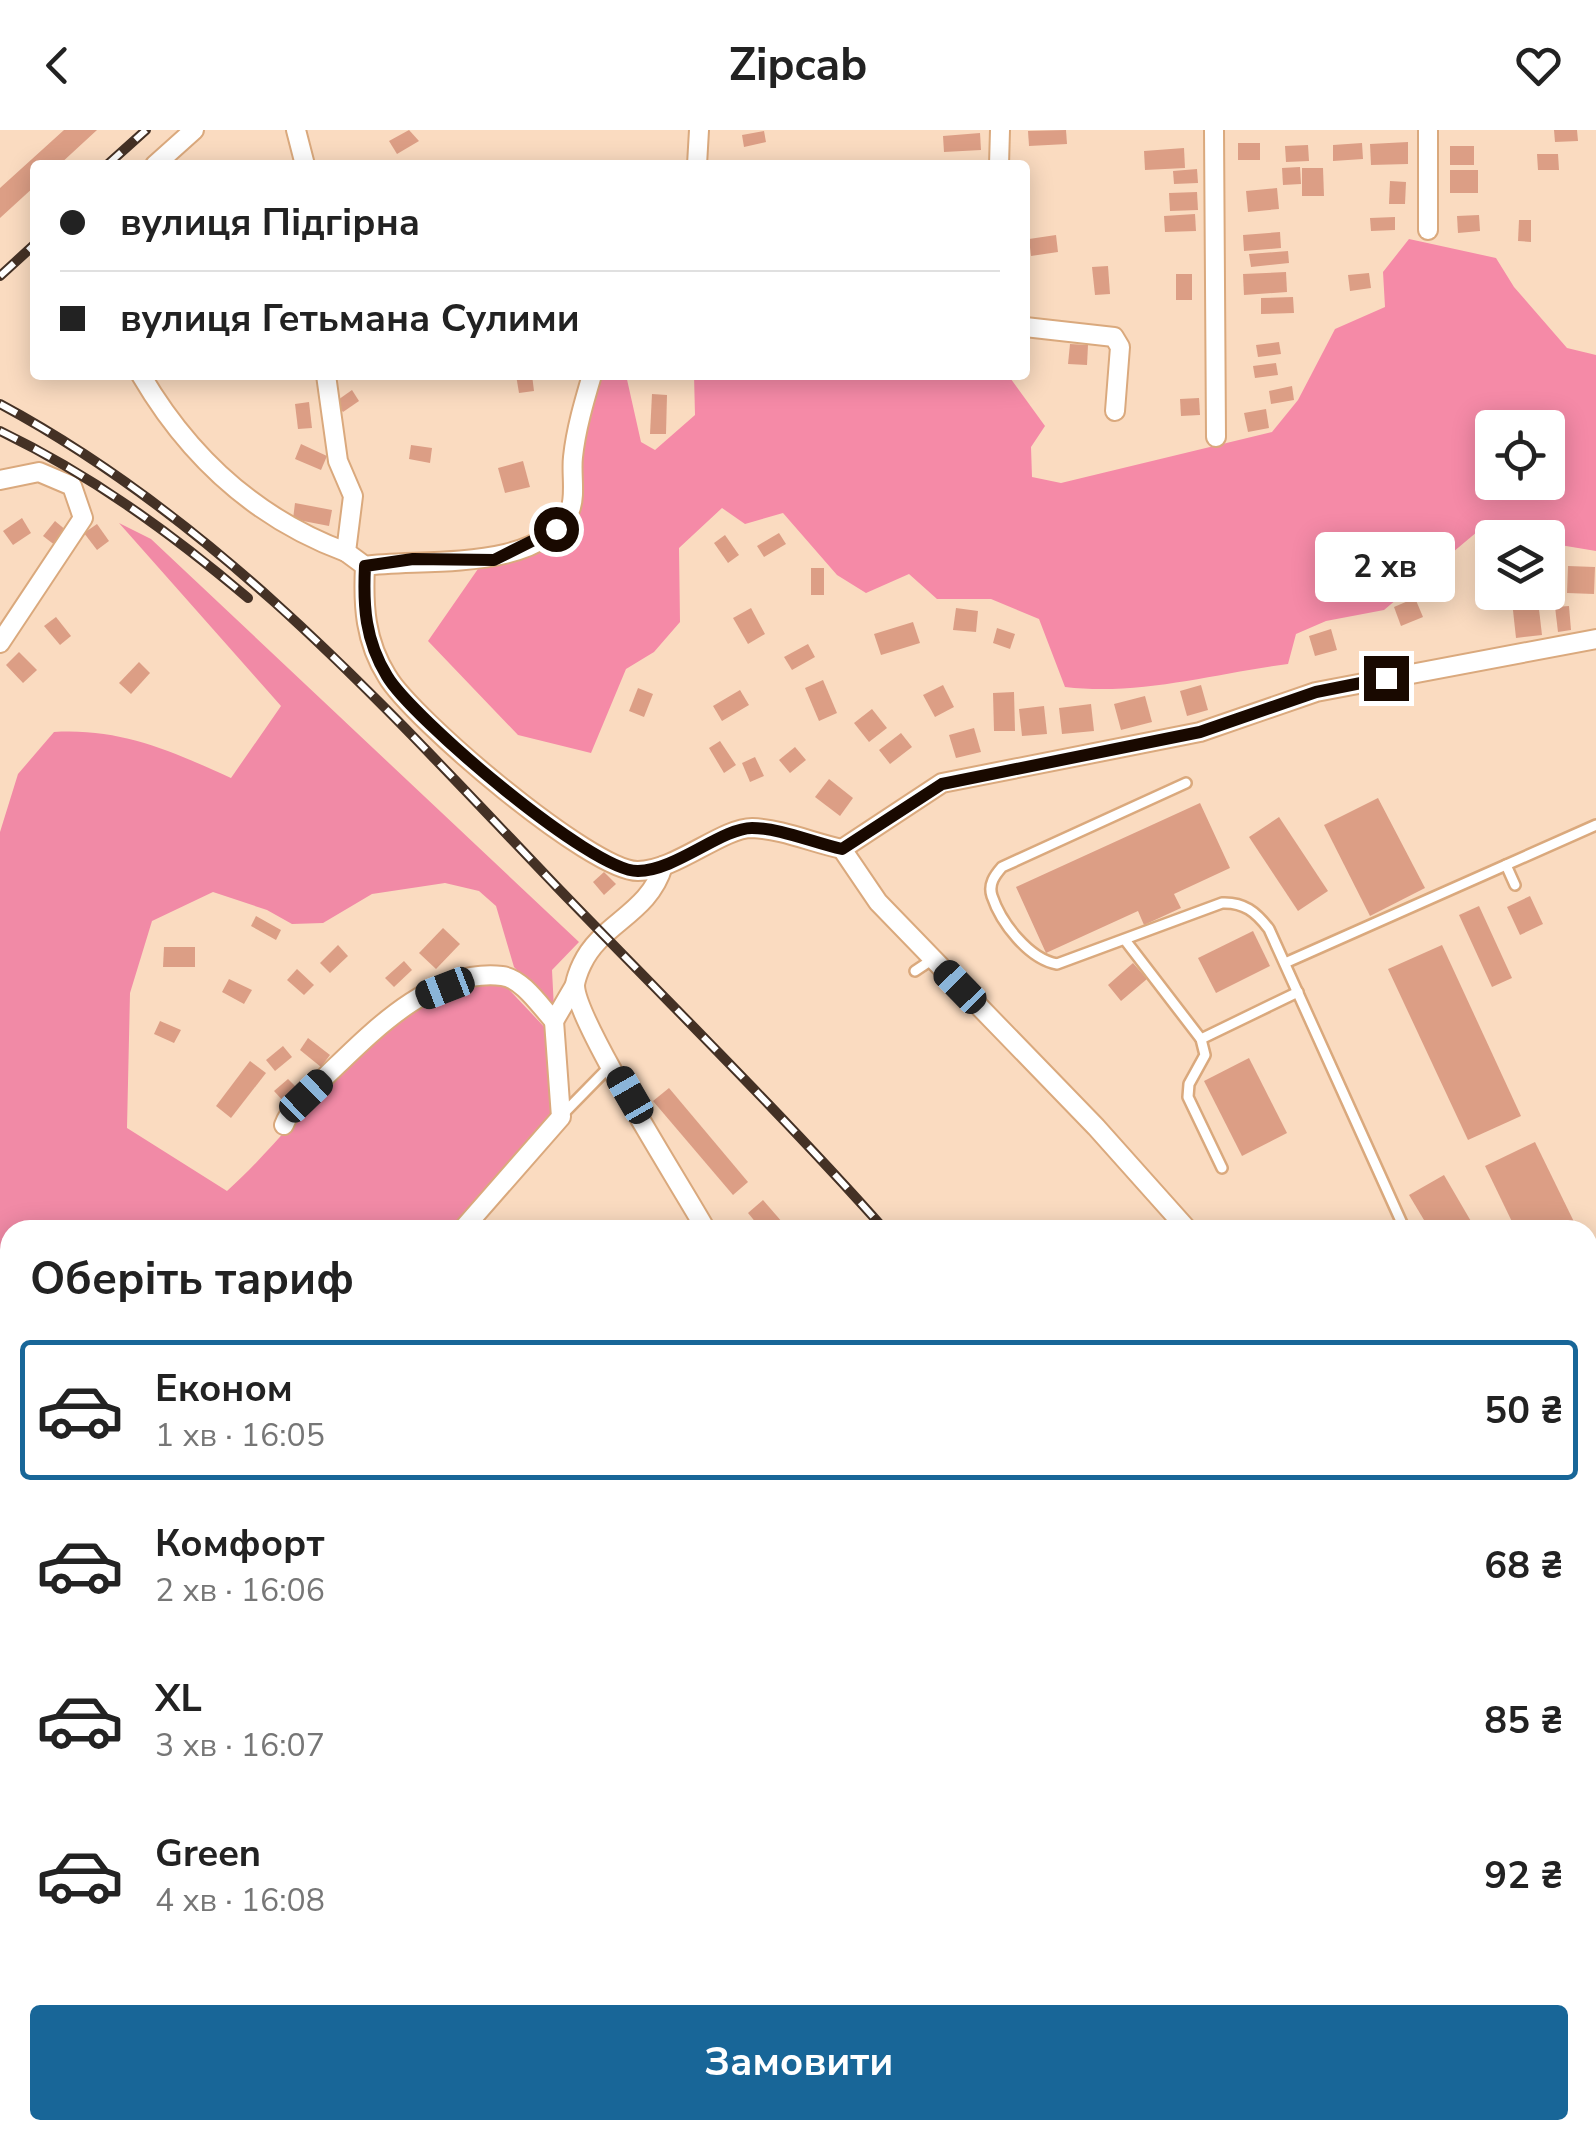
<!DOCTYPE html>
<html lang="uk">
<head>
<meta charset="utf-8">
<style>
	body { margin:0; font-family:"Nunito Sans",sans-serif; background:#f6f6f6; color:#222; height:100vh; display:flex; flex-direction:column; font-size:38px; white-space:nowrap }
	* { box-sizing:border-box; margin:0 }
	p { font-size:32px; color:#767676 }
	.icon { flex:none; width:55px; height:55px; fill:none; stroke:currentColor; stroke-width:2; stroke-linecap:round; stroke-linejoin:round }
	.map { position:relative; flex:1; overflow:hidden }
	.side { position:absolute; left:0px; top:1090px; width:1598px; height:920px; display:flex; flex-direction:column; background:#fff; border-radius:30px 30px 0 0; box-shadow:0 5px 25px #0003 }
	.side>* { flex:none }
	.hud { position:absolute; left:30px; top:30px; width:1000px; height:220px; border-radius:10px; box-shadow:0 5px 25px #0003; display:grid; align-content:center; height:220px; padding:0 30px; background:#fff }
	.controls { position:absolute; left:1475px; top:280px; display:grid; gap:20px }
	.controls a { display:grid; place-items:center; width:90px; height:90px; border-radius:10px; background:#fff; box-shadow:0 5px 25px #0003; font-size:50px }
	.end { position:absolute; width:45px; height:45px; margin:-22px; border:12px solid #190900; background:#fff; box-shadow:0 0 0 5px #fff }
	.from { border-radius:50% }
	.bubble { position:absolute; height:70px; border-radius:10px; background:#fff; box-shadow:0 5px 25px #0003; font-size:32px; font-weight:700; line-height:70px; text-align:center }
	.car { position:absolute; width:30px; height:60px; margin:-30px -15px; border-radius:12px; box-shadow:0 0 8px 2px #0007; background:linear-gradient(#222 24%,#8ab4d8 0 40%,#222 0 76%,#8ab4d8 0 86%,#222 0) }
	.hud b { display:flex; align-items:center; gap:35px; height:95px; font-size:38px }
	.hud b+b { border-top:2px solid #e0e0e0 }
	.hud i { width:25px; height:25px; background:#222 }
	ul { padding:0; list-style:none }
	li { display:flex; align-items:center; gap:30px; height:140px; margin:0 20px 15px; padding:0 10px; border:5px solid transparent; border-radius:10px }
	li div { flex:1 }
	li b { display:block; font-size:38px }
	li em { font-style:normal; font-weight:700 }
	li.current { border-color:#186698 }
	li>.icon { width:90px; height:90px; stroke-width:1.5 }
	h2 { padding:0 30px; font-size:45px; line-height:120px }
	.action { display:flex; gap:20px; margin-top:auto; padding:20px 30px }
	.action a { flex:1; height:115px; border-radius:10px; background:#186698; color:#fff; font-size:40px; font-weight:700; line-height:115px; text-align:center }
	header { display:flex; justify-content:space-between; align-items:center; height:130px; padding:0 30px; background:#fff; font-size:45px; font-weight:700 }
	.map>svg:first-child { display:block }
	.green { fill:#f18aa6 }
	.forest { fill:#f58aa7; fill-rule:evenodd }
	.building { fill:#dc9e85 }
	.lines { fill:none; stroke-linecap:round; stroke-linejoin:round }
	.lane-casing { stroke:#daa97d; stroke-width:14 }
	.street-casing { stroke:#daa97d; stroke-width:22 }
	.lane { stroke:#fff; stroke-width:9 }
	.street { stroke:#fff; stroke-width:18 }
	.rail-casing { stroke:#443125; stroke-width:10 }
	.rail { stroke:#fff; stroke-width:6; stroke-dasharray:19; stroke-linecap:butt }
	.route { stroke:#190900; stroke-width:12 }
</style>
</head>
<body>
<header><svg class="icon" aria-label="back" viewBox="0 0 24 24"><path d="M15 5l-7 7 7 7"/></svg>Zipcab<svg class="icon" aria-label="heart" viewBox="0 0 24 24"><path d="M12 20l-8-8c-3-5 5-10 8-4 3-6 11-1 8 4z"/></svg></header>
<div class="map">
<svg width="1596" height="2010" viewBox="0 0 1596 2010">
	<rect width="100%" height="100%" fill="#fadbc0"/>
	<g class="green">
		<path d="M 119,393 L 151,409 L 579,812 L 552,840 L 554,879 L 514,837 L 496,776 L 479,761 L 445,753 L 372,764 L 323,793 L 292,794 L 267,780 L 213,762 L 152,791 L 130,863 L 127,998 L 227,1061 C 318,979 367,871 502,852 L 549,902 L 551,986 L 451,1100 L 10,1100 L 10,1429 L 0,1446 L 0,702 L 18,644 L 54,602 C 121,598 171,621 231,648 L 281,576 Z"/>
		<path d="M 113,2000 L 975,2000 L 993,2010 L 122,2010 Z"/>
		<path d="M 1168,2000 L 1362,2000 L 1366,2010 L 1160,2010 Z"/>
	</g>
	<path class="forest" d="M 1409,109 L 1496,128 L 1514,157 L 1567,218 L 1596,225 L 1596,421 L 1560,415 L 1541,391 L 1490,391 L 1384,480 L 1326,491 L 1296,504 L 1288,534 C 1213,544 1140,566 1065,557 L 1039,489 L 991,469 L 937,469 L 909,444 L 866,463 L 837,445 L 783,383 L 745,394 L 722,378 L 679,418 L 680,492 L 654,522 L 626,539 L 591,623 L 518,605 L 428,511 L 480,436 C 511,435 535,420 560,403 L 600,245 L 626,245 L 641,312 L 655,320 L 695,285 L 694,245 L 932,245 L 951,250 L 1008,245 L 1045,296 L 1031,317 L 1032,347 L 1061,353 L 1272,302 L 1298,270 L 1335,199 L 1385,177 L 1383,142 ZM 1492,298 L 1548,298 L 1548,352 L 1492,352 Z"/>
	<g class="building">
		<path d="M 64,0 L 97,0 L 59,35 L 35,35 L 35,56 L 0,88 L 0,58 Z"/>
		<path d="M 409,0 L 419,11 L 397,24 L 389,11 Z"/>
		<path d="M 1066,0 L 1067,14 L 1029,16 L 1028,1 Z"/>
		<path d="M 1554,0 L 1577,0 L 1578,11 L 1555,12 Z"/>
		<path d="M 764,1 L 766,12 L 744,17 L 742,5 Z"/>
		<path d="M 980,3 L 981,20 L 944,22 L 943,6 Z"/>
		<path d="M 1408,12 L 1408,34 L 1371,35 L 1370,14 Z"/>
		<rect x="1238" y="13" width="22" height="17"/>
		<path d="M 1362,13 L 1363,29 L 1333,31 L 1333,15 Z"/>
		<path d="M 1308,15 L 1309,31 L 1286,32 L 1285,16 Z"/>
		<rect x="1450" y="16" width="24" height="19"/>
		<path d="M 1184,18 L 1185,38 L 1145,40 L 1144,21 Z"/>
		<path d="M 1537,24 L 1558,24 L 1559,40 L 1538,40 Z"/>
		<path d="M 1300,37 L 1301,54 L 1283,55 L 1282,38 Z"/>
		<path d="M 1302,38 L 1323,38 L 1324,66 L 1302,66 Z"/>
		<path d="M 1197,39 L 1198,53 L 1174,54 L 1173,41 Z"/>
		<rect x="1450" y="40" width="28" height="23"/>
		<path d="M 1390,51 L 1406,52 L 1405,74 L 1389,74 Z"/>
		<path d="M 1277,58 L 1279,79 L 1248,82 L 1246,61 Z"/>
		<path d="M 1197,62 L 1198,80 L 1170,81 L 1169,63 Z"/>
		<path d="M 1195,84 L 1196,101 L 1165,102 L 1164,86 Z"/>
		<path d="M 1479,85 L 1480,101 L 1458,103 L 1457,86 Z"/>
		<path d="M 1395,87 L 1395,100 L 1371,101 L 1370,88 Z"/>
		<path d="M 1519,90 L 1531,90 L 1531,112 L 1518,111 Z"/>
		<path d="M 1280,102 L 1281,118 L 1244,121 L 1243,105 Z"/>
		<path d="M 1056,105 L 1058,122 L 1031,126 L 1029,109 Z"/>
		<path d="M 1288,121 L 1289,133 L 1251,137 L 1249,124 Z"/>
		<path d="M 1108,136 L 1110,164 L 1095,165 L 1092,137 Z"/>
		<path d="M 1286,142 L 1287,162 L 1244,165 L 1243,144 Z"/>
		<path d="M 1369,143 L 1371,158 L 1350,161 L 1348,145 Z"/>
		<rect x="1176" y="144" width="16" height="26"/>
		<path d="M 1293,167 L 1294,183 L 1261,184 L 1261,168 Z"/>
		<path d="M 1279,212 L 1281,224 L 1258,227 L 1256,215 Z"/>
		<path d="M 1070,214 L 1088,215 L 1087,235 L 1068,234 Z"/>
		<path d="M 1276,233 L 1278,245 L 1255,248 L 1253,236 Z"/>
		<path d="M 516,245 L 532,245 L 534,261 L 519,263 Z"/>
		<path d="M 1292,256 L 1294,270 L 1271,274 L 1269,261 Z"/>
		<path d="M 352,260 L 359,271 L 343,282 L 335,272 Z"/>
		<path d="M 652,264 L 667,265 L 666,304 L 650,304 Z"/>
		<path d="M 1199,268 L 1200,285 L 1181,286 L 1180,269 Z"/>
		<path d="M 309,272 L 312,298 L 298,299 L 295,274 Z"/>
		<path d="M 1266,279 L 1269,298 L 1248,302 L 1244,283 Z"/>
		<path d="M 301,314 L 327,326 L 321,340 L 295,329 Z"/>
		<path d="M 411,315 L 432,318 L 430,333 L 409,329 Z"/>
		<path d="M 523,331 L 530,357 L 505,363 L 498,338 Z"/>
		<path d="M 295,373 L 332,380 L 329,396 L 293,389 Z"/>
		<path d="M 22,388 L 31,403 L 13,415 L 3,401 Z"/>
		<path d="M 55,391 L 67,401 L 56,416 L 43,406 Z"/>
		<path d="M 97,394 L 109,411 L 97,420 L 84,403 Z"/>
		<path d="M 779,403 L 786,414 L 764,427 L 757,416 Z"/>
		<path d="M 725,405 L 739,425 L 728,433 L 714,413 Z"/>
		<path d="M 1568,436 L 1595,437 L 1594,464 L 1567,463 Z"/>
		<rect x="811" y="438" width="13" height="27"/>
		<path d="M 1511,462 L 1537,462 L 1542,505 L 1516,508 Z"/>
		<path d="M 1415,468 L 1423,487 L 1401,496 L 1394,477 Z"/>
		<path d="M 1569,476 L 1571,500 L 1558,502 L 1555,477 Z"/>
		<path d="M 751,478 L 765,504 L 748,514 L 733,488 Z"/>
		<path d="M 956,478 L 978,481 L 976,502 L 953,500 Z"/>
		<path d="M 56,487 L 71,506 L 60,515 L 44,496 Z"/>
		<path d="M 913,492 L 920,513 L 881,525 L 874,504 Z"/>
		<path d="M 997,498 L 1015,504 L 1010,519 L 993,513 Z"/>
		<path d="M 1331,499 L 1337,520 L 1315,526 L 1309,506 Z"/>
		<path d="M 808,514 L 815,527 L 792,540 L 784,527 Z"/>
		<path d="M 19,522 L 37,540 L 23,553 L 6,535 Z"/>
		<path d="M 139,532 L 150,543 L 131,564 L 119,553 Z"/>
		<path d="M 823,550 L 837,583 L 819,591 L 805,558 Z"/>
		<path d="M 943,555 L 954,577 L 935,587 L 923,565 Z"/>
		<path d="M 1201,555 L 1208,580 L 1187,586 L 1180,561 Z"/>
		<path d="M 638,558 L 653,564 L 644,587 L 629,581 Z"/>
		<path d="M 740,560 L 749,575 L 722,591 L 713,576 Z"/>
		<path d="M 1014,562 L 1015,601 L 994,601 L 993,563 Z"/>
		<path d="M 1145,566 L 1152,592 L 1121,600 L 1114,574 Z"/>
		<path d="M 1091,574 L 1094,601 L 1062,604 L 1059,578 Z"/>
		<path d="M 1044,576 L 1047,604 L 1022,606 L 1019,579 Z"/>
		<path d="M 872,579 L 887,598 L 869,612 L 854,593 Z"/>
		<path d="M 974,598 L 981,622 L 956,628 L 949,605 Z"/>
		<path d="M 901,603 L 912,617 L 890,634 L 879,620 Z"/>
		<path d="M 720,611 L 736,635 L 724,643 L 709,618 Z"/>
		<path d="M 795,617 L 806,630 L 790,643 L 779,630 Z"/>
		<path d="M 755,627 L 764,646 L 750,652 L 742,633 Z"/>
		<path d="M 829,649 L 853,668 L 840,686 L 815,667 Z"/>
		<path d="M 1378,668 L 1425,758 L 1370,786 L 1324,695 Z"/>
		<path d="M 1200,673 L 1230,738 L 1174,764 L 1181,778 L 1144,795 L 1138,781 L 1046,823 L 1016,757 Z"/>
		<path d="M 1279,687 L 1328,761 L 1298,781 L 1249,707 Z"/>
		<path d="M 604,742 L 616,754 L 604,765 L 593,752 Z"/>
		<path d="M 1530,766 L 1543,794 L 1520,805 L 1507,777 Z"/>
		<path d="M 1479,776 L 1512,848 L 1492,857 L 1459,785 Z"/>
		<path d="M 256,786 L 281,800 L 276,810 L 251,796 Z"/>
		<path d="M 443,798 L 460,814 L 436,839 L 419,823 Z"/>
		<path d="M 1253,801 L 1270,836 L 1216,863 L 1198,828 Z"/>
		<path d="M 338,815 L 348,826 L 330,843 L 320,833 Z"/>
		<path d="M 1442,815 L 1521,986 L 1468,1010 L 1388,839 Z"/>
		<path d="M 164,817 L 195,817 L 195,837 L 163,837 Z"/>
		<path d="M 404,831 L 412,840 L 394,857 L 385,848 Z"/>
		<path d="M 1133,833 L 1147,849 L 1121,871 L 1108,855 Z"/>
		<path d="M 297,839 L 314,855 L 304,865 L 287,850 Z"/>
		<path d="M 229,849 L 252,860 L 244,874 L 222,862 Z"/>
		<path d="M 160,891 L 181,900 L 174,913 L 154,904 Z"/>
		<path d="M 308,908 L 330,925 L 321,937 L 300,920 Z"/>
		<path d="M 283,916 L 292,927 L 275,941 L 266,930 Z"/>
		<path d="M 1249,928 L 1287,1003 L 1242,1026 L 1204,951 Z"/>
		<path d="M 250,931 L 266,943 L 231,988 L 216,976 Z"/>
		<path d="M 288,949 L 299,960 L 285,973 L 274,961 Z"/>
		<path d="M 669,958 L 748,1052 L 733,1065 L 653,971 Z"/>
		<path d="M 1535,1012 L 1578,1100 L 1516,1100 L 1485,1036 Z"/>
		<path d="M 1444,1045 L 1472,1093 L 1460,1100 L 1430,1100 L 1409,1065 Z"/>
		<path d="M 763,1070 L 789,1100 L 762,1100 L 748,1083 Z"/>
		<path d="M 1596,1305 L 1596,1373 L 1588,1376 L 1588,1309 Z"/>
		<path d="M 1596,1415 L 1596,1493 L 1588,1476 L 1588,1419 Z"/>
	</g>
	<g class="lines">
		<defs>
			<g id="lane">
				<path d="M 1186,653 L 1002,737 C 995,745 988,754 992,766 C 1001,793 1029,829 1057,834 L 1222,773 C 1244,772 1256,782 1269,799 L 1405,1100"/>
				<path d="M 1515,755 L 1506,735 L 1596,695"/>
				<path d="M 1125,810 L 1201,909 L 1205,925 L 1189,954 L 1188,967 L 1222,1038"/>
				<path d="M 1285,833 L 1506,735"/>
				<path d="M 915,841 L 933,829"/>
				<path d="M 1201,909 L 1298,862"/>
				<path d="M 562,985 L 611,935"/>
				<path d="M 1164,1100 L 1178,1089"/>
				<path d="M 1588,1504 L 1596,1522"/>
				<path d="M 1588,1739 L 1596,1751"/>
				<path d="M 231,2000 L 234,2010"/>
			</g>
			<g id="street">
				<path d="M 296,0 L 305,35"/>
				<path d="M 1214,0 L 1216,307"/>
				<path d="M 1428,0 L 1428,100"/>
				<path d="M 155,35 L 194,0"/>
				<path d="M 697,35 L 699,0"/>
				<path d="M 999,35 L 1000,0"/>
				<path d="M 1025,197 L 1114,207 L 1120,217 L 1115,281"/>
				<path d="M 141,245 C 189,327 257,389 346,422"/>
				<path d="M 326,245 L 338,331 L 353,366 L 346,422 L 365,436 C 422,428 541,443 570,380 C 576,366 571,343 573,327 C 576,299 584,272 592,245"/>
				<path d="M 0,350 L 39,342 L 72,356 L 83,388 L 0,513"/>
				<path d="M 365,436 C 363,476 365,511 387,546 C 411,588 592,742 638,741 C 675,741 722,698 752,698 C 781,699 814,713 842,719"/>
				<path d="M 842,719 L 942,653 L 1200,602 L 1316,562 L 1596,509"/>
				<path d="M 842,719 L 878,772 L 1096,997 L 1188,1100"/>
				<path d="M 663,736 C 649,784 601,793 582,834 C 579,840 575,851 575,856 C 577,893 682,1057 706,1100"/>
				<path d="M 284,995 C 291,976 311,961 324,948 C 370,904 431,838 502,846 C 522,848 541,877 554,891 L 575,855"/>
				<path d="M 462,1100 L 561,987 L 554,891"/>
				<path d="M 1588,1626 L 1596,1640"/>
				<path d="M 0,1829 L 10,1804"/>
				<path d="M 0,1898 L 10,1907"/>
				<path d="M 99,2000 L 109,2010"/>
				<path d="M 793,2000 L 799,2010"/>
			</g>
		</defs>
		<use href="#lane" class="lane-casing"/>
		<use href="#street" class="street-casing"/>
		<use href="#lane" class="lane"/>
		<use href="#street" class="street"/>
		<defs>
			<g id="rail">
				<path d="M 107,35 L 146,0"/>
				<path d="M 0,146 L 35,114"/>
				<path d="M 0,274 C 220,392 386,578 556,756 C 666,870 780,982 885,1100"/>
				<path d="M 0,301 C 91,345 170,402 248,468"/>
				<path d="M 1373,2000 L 1377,2010"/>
				<path d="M 1390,2000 L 1394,2010"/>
			</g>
		</defs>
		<use href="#rail" class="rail-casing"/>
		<use href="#rail" class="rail"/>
	</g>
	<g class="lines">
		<path class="route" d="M 556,399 L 494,430 L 413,429 L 365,436 C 363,476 365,510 387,546 C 411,587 592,742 638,741 C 675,741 722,698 752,698 C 780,698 814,713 842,719 L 942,654 L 1200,602 L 1316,562 L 1386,548"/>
	</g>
</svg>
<div class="controls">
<a><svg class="icon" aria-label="locate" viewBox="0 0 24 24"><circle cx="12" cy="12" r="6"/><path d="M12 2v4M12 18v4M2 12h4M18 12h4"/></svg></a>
<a><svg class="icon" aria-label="layers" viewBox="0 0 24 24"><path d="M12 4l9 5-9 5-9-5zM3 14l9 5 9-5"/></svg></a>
</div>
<i class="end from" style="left:556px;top:399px"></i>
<i class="end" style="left:1386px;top:548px"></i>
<div class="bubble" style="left:1315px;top:402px;width:140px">2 хв</div>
<i class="car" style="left:960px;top:857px;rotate:316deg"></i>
<i class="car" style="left:445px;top:858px;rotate:249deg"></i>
<i class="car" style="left:630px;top:965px;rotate:330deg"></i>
<i class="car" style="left:306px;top:966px;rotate:46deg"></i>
<div class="hud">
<b><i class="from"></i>вулиця Підгірна</b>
<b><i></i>вулиця Гетьмана Сулими</b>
</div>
<section class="side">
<h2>Оберіть тариф</h2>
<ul>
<li class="current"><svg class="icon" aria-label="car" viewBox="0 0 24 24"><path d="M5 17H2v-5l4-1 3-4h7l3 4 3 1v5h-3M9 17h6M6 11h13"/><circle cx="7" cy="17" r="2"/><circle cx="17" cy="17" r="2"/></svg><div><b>Економ</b><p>1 хв · 16:05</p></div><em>50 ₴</em></li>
<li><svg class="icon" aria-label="car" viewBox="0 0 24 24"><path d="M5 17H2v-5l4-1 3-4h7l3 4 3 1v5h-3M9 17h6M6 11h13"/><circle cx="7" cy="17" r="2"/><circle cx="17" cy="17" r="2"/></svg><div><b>Комфорт</b><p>2 хв · 16:06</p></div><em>68 ₴</em></li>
<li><svg class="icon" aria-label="car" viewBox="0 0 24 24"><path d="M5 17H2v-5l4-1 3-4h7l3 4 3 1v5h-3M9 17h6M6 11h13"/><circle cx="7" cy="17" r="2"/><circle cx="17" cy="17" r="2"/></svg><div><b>XL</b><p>3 хв · 16:07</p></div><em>85 ₴</em></li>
<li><svg class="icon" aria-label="car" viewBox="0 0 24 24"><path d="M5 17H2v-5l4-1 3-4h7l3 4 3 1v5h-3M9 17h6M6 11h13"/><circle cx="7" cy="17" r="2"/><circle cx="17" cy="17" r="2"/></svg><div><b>Green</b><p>4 хв · 16:08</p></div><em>92 ₴</em></li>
</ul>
<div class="action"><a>Замовити</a></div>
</section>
</div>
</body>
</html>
